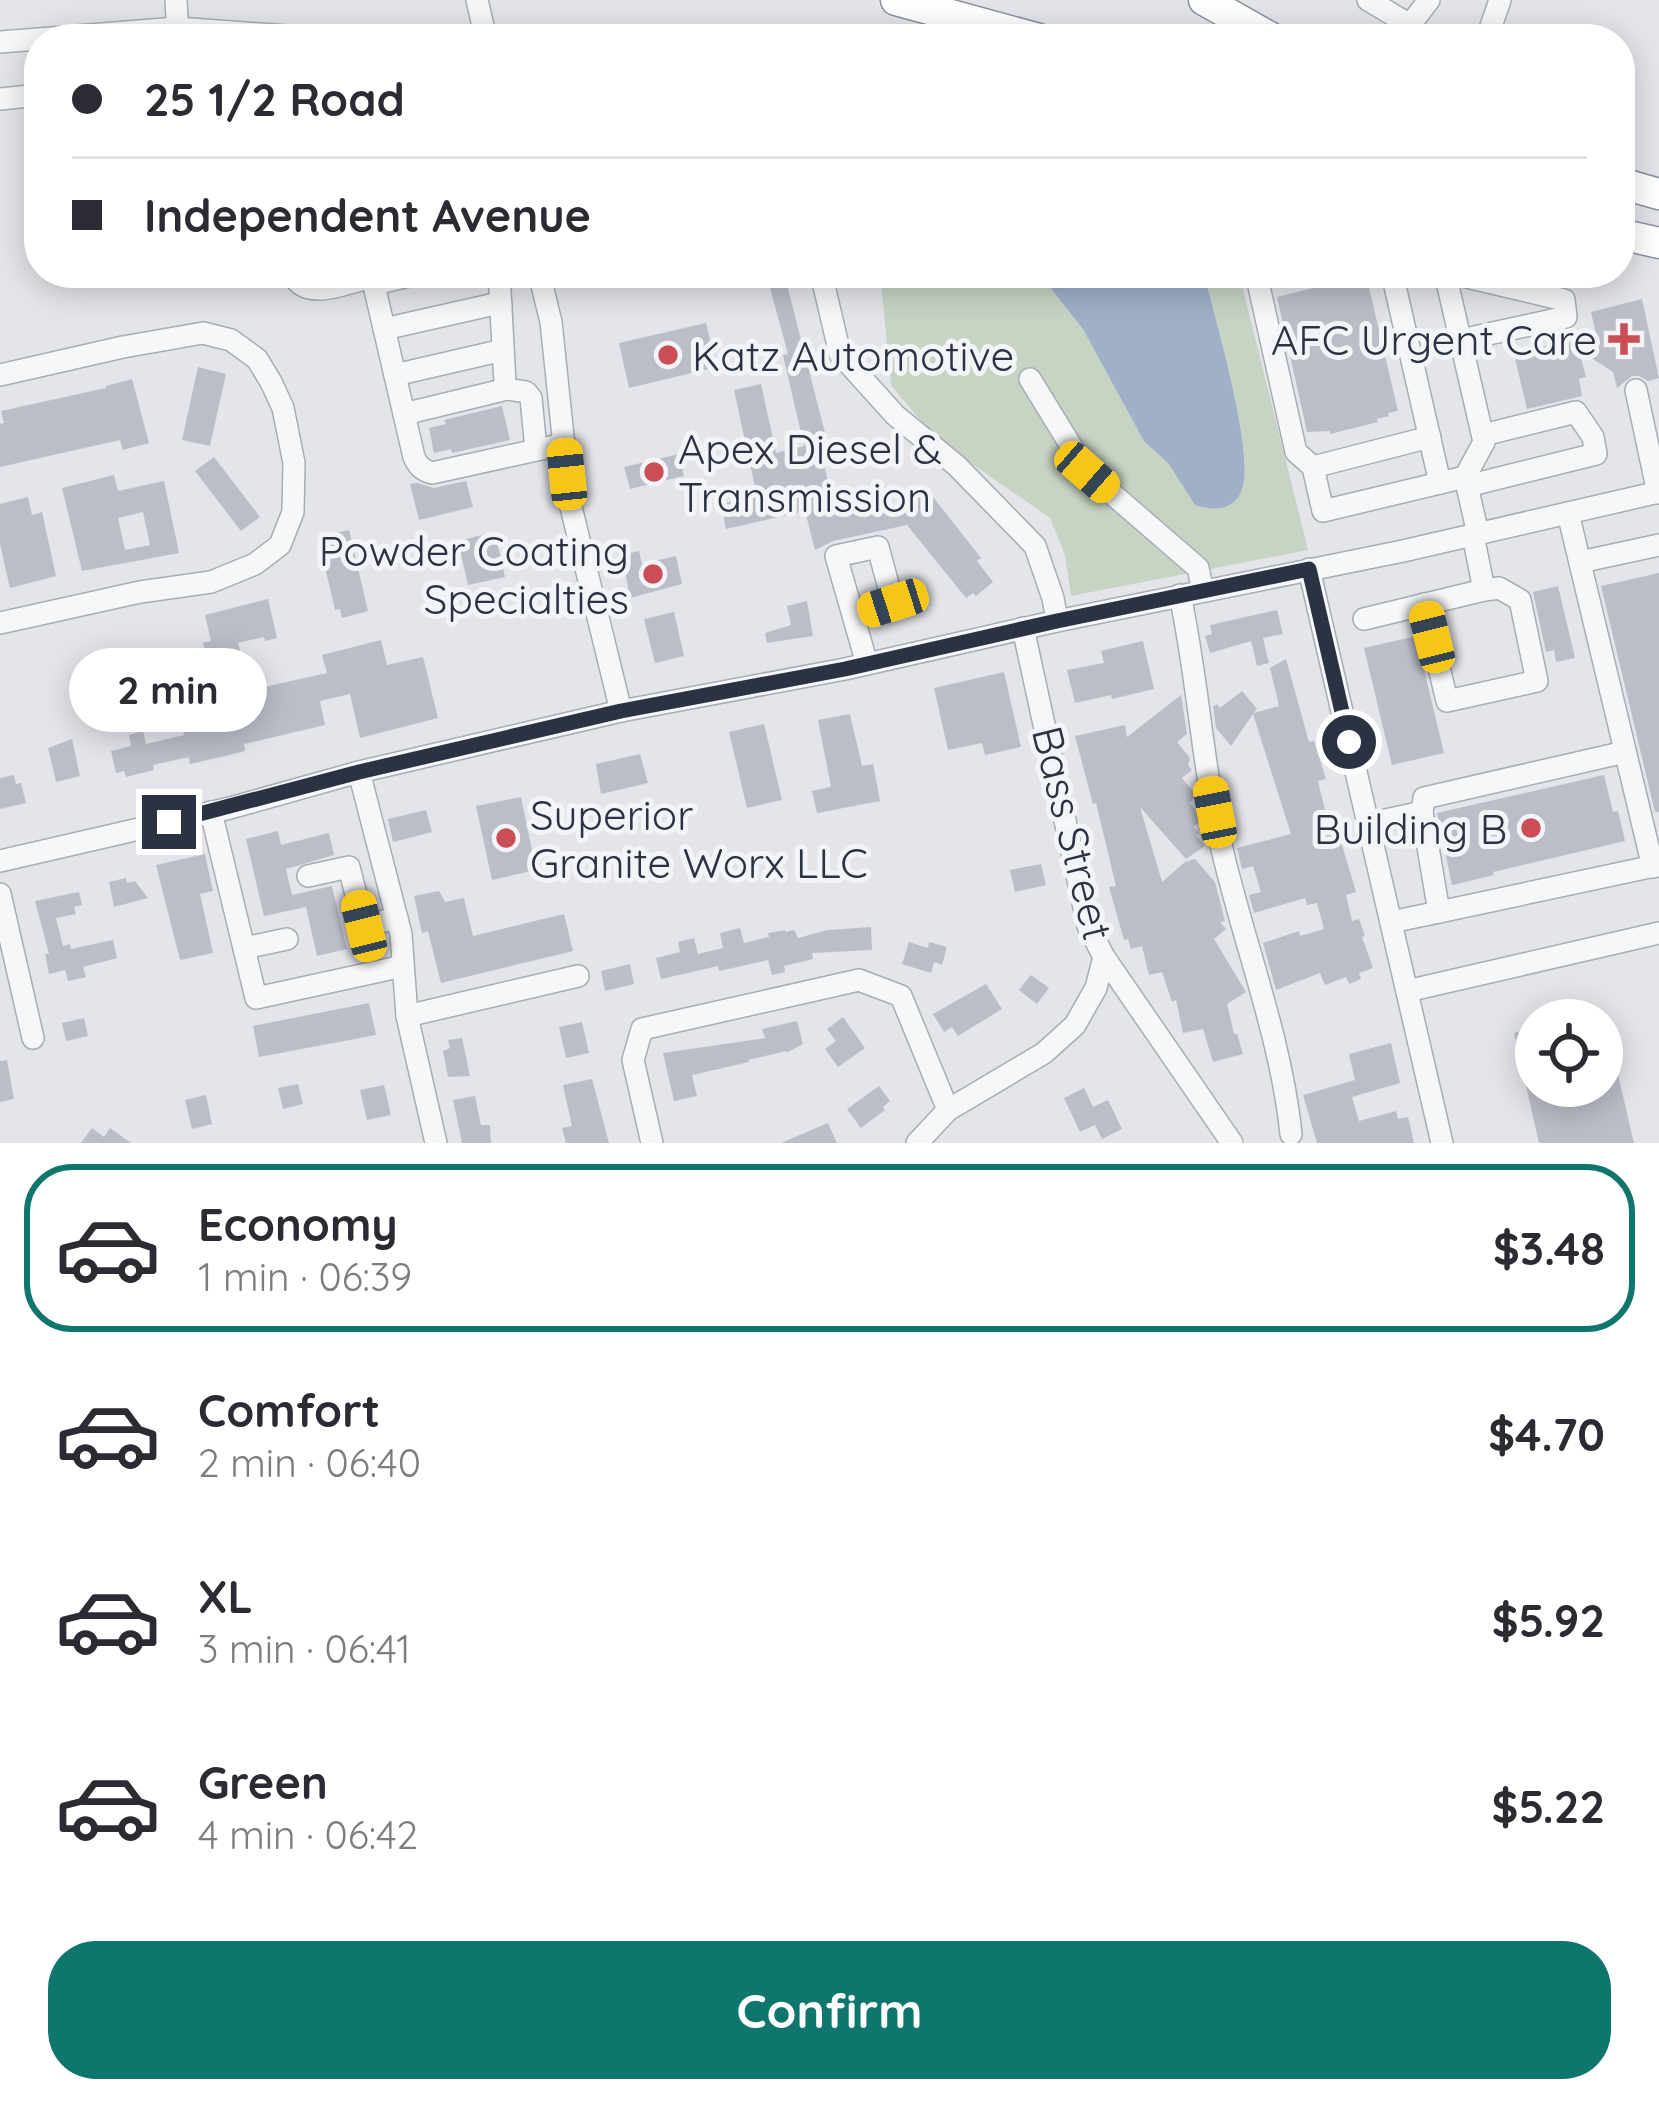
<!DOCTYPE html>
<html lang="en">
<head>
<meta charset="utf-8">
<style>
	body { margin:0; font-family:Quicksand,sans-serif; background:#f2f2f3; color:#2b2b33; height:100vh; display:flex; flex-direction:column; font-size:45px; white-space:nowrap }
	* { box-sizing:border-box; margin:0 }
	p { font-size:39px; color:#7c7c81 }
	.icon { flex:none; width:66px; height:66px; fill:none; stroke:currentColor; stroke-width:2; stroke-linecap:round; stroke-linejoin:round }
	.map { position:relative; height:1143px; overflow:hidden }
	.panel { display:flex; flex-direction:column; background:#fff; flex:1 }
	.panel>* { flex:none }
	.banner { position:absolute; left:24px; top:24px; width:1611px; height:264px; border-radius:48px; box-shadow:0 6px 30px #0003; display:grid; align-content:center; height:264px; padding:0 48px; background:#fff }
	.tools { position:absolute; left:1515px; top:999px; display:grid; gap:24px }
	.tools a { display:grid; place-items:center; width:108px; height:108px; border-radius:50%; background:#fff; box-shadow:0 6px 30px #0003; font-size:60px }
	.end { position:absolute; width:54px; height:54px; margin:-27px; border:15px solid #2b3242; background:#fff; box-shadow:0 0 0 6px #fff }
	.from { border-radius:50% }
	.bubble { position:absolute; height:84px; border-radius:42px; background:#fff; box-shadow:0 6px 30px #0003; font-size:39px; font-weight:700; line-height:84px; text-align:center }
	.car { position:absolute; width:36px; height:72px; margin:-36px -18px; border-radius:15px; box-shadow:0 0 9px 3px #0007; background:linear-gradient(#f5c518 24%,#345 0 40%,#f5c518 0 76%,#345 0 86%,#f5c518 0) }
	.banner b { display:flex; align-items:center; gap:42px; height:114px; font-size:45px }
	.banner b+b { border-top:3px solid #e1e1e2 }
	.banner i { width:30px; height:30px; background:#2b2b33 }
	ul { padding:21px 0 0; list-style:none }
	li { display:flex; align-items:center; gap:36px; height:168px; margin:0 24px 18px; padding:0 24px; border:6px solid transparent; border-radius:48px }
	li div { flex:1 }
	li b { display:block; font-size:45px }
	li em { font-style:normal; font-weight:700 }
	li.active { border-color:#0f766e }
	li>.icon { width:108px; height:108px; stroke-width:1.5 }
	.primary-button { display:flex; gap:24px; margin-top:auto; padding:24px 48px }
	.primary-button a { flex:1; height:138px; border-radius:48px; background:#0f766e; color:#fff; font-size:48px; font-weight:700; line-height:138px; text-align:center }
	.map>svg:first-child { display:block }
	.park { fill:#c7d4c4 }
	.water { fill:#a0b0c9 }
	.building { fill:#babec7; fill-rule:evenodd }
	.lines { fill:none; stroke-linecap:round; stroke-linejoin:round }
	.minor-casing { stroke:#a8acb5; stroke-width:24 }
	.highway-casing { stroke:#8b92a1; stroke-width:33 }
	.minor { stroke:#f6f7f9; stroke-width:21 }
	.highway { stroke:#fff; stroke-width:30 }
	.route { stroke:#2b3242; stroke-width:15 }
	.poi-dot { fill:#c94e56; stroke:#f3f4f8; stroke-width:4.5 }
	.labels { text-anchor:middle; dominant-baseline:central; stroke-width:10; stroke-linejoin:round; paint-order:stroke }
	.poi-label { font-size:42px; fill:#2b3242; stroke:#f3f4f8; text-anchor:end }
	.street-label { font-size:42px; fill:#2b3242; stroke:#f3f4f8 }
</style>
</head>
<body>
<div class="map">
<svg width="1659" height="1143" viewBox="0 0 1659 1143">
	<rect width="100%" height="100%" fill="#e3e5eb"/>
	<path class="park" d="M 880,273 L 1239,273 L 1308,550 L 1071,596 L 1065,555 L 1050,518 L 934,437 L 891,385 Z"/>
	<path class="water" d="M 1039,273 L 1204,273 C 1214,317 1255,451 1242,489 C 1235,511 1213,511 1195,505 L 1169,464 L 1144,441 L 1083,329 Z"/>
	<g class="building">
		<path d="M 766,273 L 784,273 L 825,433 L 817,434 L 835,512 L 888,497 L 893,514 L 926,488 L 981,558 L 977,561 L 993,582 L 976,596 L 973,593 L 966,598 L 907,525 L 833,541 L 815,550 L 805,511 L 726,529 L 721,504 L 757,496 L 734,390 L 761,384 L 776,453 L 804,446 L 783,355 L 788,354 Z"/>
		<path d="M 1325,273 L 1366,275 L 1398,411 L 1388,413 L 1389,416 L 1377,419 L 1378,422 L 1330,434 L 1330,431 L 1307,432 L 1277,297 L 1321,286 Z"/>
		<path d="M 1642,299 L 1659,378 L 1648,381 L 1639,376 L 1632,376 L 1617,388 L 1613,372 L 1579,350 L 1586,377 L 1579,379 L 1582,396 L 1527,409 L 1514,354 L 1596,334 L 1591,312 Z"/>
		<path d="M 706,323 L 717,367 L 629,388 L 619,343 Z"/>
		<path d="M 198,367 L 226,374 L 210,446 L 182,440 Z"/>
		<path d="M 132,379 L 149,443 L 123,450 L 120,440 L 0,467 L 0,424 L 4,423 L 1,411 L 106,388 L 106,386 Z"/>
		<path d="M 502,406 L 510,440 L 452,453 L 451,449 L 434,453 L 429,428 L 446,424 L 444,420 Z"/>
		<path d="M 679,454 L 684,476 L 630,489 L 624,467 Z"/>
		<path d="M 214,457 L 260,517 L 241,531 L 195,471 Z"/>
		<path d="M 114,475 L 118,491 L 164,481 L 179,553 L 82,571 L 62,488 ZM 143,512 L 150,545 L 125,550 L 118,518 Z"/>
		<path d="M 466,481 L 473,507 L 419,520 L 410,484 L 417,483 L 434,488 Z"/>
		<path d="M 28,497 L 32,515 L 42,512 L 56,576 L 10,588 L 0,544 L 0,504 Z"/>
		<path d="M 349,530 L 368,611 L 342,618 L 340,609 L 335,610 L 318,537 Z"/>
		<path d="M 495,532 L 505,577 L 468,585 L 458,541 Z"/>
		<path d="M 639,551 L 642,564 L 676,556 L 682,584 L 630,598 L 622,555 Z"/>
		<path d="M 1659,573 L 1659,812 L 1655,812 L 1601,586 Z"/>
		<path d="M 1558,586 L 1575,658 L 1556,662 L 1554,650 L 1546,652 L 1533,592 Z"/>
		<path d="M 268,599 L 277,638 L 265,641 L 264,637 L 238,643 L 243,662 L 210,671 L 203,643 L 211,641 L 205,615 Z"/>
		<path d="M 807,601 L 813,636 L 767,643 L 765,633 L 791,625 L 787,606 Z"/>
		<path d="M 1277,610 L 1283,634 L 1263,638 L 1269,663 L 1257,666 L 1251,641 L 1210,653 L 1205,636 L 1212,634 L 1210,625 Z"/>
		<path d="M 674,612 L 684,656 L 655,663 L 644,619 Z"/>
		<path d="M 1416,636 L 1444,753 L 1392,765 L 1364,648 Z"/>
		<path d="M 381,640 L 387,665 L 423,657 L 438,718 L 360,738 L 350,694 L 320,701 L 325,725 L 244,744 L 245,751 L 225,756 L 190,764 L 189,757 L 153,765 L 154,770 L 126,777 L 124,771 L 116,773 L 111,751 L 131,746 L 129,735 L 143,731 L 146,744 L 184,735 L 169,678 L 207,670 L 215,707 L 257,697 L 255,689 L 327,673 L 322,655 Z"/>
		<path d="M 1143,641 L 1154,689 L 1112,699 L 1111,695 L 1075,703 L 1067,670 L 1104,663 L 1101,651 Z"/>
		<path d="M 130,650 L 138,686 L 107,693 L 99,656 Z"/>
		<path d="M 1286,659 L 1309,742 L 1314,741 L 1326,779 L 1318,781 L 1329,827 L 1336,825 L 1356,892 L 1346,895 L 1352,921 L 1359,919 L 1365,936 L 1362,937 L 1373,968 L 1359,973 L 1361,979 L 1349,984 L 1346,977 L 1325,985 L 1320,973 L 1276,990 L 1263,943 L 1299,931 L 1300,936 L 1324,929 L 1317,903 L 1307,905 L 1305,898 L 1254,913 L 1249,895 L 1261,892 L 1253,866 L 1242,869 L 1237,848 L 1291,834 L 1253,714 L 1231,746 L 1216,728 L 1213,707 L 1217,704 L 1220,708 L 1242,691 L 1257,709 L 1254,713 L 1279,706 L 1270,668 Z"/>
		<path d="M 1004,672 L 1021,747 L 985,755 L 982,743 L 948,750 L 934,688 Z"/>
		<path d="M 1181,695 L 1187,734 L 1177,742 L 1190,758 L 1188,765 L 1192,770 L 1182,778 L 1196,795 L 1190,803 L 1199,814 L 1201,821 L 1193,827 L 1199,833 L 1196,835 L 1205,846 L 1186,859 L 1140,807 L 1162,882 L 1185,862 L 1195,859 L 1215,882 L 1225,921 L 1220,922 L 1226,929 L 1214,939 L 1246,992 L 1227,1004 L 1234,1034 L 1237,1034 L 1243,1054 L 1213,1062 L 1203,1029 L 1183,1033 L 1176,1000 L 1172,1002 L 1162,972 L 1149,975 L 1142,946 L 1131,949 L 1128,939 L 1124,940 L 1109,887 L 1116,886 L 1096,803 L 1093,804 L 1075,736 L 1125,725 L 1127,737 Z"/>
		<path d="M 850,714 L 862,766 L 873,764 L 880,801 L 817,813 L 812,791 L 831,787 L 818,720 Z"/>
		<path d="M 764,724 L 782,800 L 747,808 L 729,732 Z"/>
		<path d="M 72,739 L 80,776 L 56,782 L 48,748 Z"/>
		<path d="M 640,754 L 648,783 L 601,794 L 596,764 Z"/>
		<path d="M 14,775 L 16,784 L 21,783 L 26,803 L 0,809 L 0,778 Z"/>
		<path d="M 1604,775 L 1613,812 L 1618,811 L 1625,841 L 1493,872 L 1494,875 L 1452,885 L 1437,813 Z"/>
		<path d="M 521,797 L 536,870 L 492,880 L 476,806 Z"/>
		<path d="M 426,810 L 432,832 L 393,842 L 388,819 Z"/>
		<path d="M 278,831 L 281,845 L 329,833 L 334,855 L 286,869 L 292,895 L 332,886 L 347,949 L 317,956 L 306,907 L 264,916 L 246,839 Z"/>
		<path d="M 205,854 L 213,891 L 200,894 L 213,953 L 180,960 L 156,865 Z"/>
		<path d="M 1041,864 L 1046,885 L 1015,892 L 1010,870 Z"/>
		<path d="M 126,878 L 127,883 L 135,881 L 148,898 L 114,907 L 109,882 Z"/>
		<path d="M 439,891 L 445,902 L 464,898 L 473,936 L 564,914 L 573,951 L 441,983 L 428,931 L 422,933 L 414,896 Z"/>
		<path d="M 79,892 L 82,905 L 74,907 L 76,914 L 56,918 L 63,946 L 70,944 L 71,949 L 113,940 L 117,958 L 83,967 L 86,977 L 68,981 L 65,970 L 49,974 L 45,954 L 49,954 L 35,901 Z"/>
		<path d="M 871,927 L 872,950 L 812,953 L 813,959 L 784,966 L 785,972 L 772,975 L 768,960 L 719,971 L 718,966 L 661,979 L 656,958 L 680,952 L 678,942 L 694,938 L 698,954 L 723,948 L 720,933 L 740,928 L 744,943 L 769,937 L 768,933 L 785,930 L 785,932 L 794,930 L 798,938 L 828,930 Z"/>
		<path d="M 909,942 L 928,948 L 929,942 L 947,947 L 942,965 L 934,962 L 931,973 L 902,964 Z"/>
		<path d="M 630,964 L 634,984 L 605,991 L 601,971 Z"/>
		<path d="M 1031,975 L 1049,988 L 1037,1004 L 1019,990 Z"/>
		<path d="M 986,984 L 1002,1009 L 958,1036 L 952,1027 L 944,1032 L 933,1014 Z"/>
		<path d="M 369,1003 L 376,1035 L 259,1057 L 253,1026 Z"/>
		<path d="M 843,1017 L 865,1048 L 838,1067 L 825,1049 L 836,1041 L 827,1029 Z"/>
		<path d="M 84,1018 L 88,1036 L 66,1041 L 62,1023 Z"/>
		<path d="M 797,1021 L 803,1044 L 786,1053 L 786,1051 L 748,1060 L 749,1062 L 692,1075 L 697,1096 L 674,1101 L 663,1053 L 765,1038 L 762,1029 Z"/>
		<path d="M 582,1022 L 589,1053 L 566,1058 L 559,1027 Z"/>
		<path d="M 1536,1028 L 1536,1086 L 1602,1086 L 1602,1028 L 1607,1028 L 1634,1143 L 1539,1143 L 1514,1033 Z"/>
		<path d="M 462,1038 L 470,1076 L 448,1077 L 443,1051 L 450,1048 L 448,1040 Z"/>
		<path d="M 1391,1043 L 1400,1083 L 1352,1097 L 1359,1121 L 1396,1111 L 1398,1119 L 1408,1117 L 1414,1143 L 1317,1143 L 1303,1095 L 1355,1080 L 1349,1054 Z"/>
		<path d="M 7,1060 L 14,1099 L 0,1102 L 0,1061 Z"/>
		<path d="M 592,1079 L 609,1143 L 566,1143 L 562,1128 L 572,1126 L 563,1085 Z"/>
		<path d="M 298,1084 L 303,1104 L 283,1109 L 278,1088 Z"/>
		<path d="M 384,1085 L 391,1115 L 367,1120 L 360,1090 Z"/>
		<path d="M 879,1086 L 890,1101 L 883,1107 L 885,1110 L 861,1128 L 847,1109 Z"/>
		<path d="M 1084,1088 L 1093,1107 L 1108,1100 L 1122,1129 L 1102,1139 L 1095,1125 L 1080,1132 L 1064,1098 Z"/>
		<path d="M 206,1095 L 212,1124 L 192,1129 L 185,1100 Z"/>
		<path d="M 475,1096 L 481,1125 L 490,1125 L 491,1143 L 462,1143 L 453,1100 Z"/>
		<path d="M 828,1123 L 837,1143 L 781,1143 Z"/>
		<path d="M 92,1128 L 104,1137 L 110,1128 L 131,1143 L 81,1143 Z"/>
	</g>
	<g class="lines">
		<defs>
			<g id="minor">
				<path d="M 176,0 L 178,39"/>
				<path d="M 477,0 L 486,39"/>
				<path d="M 1368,0 L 1410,25 L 1429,0"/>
				<path d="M 1487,38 L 1500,0"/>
				<path d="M 0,42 L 177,28 L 328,39"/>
				<path d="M 0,99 L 39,95"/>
				<path d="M 292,273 C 305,302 343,284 368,278 L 373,281 L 414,457 C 418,466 422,470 432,473 L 564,444"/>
				<path d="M 499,273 L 505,383 L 507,389 L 526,392 L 531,398 L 536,450"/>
				<path d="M 539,273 L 551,322 L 570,503 L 621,711"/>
				<path d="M 821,273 L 840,354 L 895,415 L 957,466 L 1035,546 L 1053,598 L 1057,621"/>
				<path d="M 1256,273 L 1296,452 L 1313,467 L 1323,511 L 1465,477 L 1478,534"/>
				<path d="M 1392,273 L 1440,483"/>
				<path d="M 1445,273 L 1484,442 L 1465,477"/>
				<path d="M 1450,273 L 1564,300 L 1566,317 L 1461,340"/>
				<path d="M 374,284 L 422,273"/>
				<path d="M 384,329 L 495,304 L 501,305"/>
				<path d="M 0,375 L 123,347 L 203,333 L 231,340 L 257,359 L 271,382 L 283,408 L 294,463 L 293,512 L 280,545 L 255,564 L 211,582 L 140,592 L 0,623"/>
				<path d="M 395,375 L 503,350"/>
				<path d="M 1030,379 L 1087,472 L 1198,568 L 1203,591"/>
				<path d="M 1636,390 L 1658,493"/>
				<path d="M 404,414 L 507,389"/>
				<path d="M 1313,467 L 1430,437"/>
				<path d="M 1467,486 L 1596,454 L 1593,437 L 1576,412 L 1483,435"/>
				<path d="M 1568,513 L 1653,867"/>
				<path d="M 1580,562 L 1659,545"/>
				<path d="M 1309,569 L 1442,1143"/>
				<path d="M 1180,595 C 1198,679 1202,765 1222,849 C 1244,944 1281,1037 1291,1134"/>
				<path d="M 1424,604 L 1447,701 L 1537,681 L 1520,600 L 1499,588 L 1484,590 L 1473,535"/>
				<path d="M 854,615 L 893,603 L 878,547 L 836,556 L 867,664"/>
				<path d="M 1364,619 L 1484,590"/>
				<path d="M 1023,628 L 1088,926 L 1104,957 L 1232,1143"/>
				<path d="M 1625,752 L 1424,798 L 1422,812 L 1439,912 L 1659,865"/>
				<path d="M 359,772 L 401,934 L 407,1016 L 436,1143"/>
				<path d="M 211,812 L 256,998 L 403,966"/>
				<path d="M 1368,824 L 1422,812"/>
				<path d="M 0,861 L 230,808 L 359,772 L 621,711 L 845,669 L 1057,621 L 1403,551 L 1659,492"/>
				<path d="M 308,876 L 349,867 L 364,926 L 397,918"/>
				<path d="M 0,894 L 33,1038"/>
				<path d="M 1391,922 L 1439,912"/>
				<path d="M 244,948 L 287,939"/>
				<path d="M 1407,991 L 1659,933"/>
				<path d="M 407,1016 L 578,976"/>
				<path d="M 652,1143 L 633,1060 L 642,1029 L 859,980 L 901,996 L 948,1110"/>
				<path d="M 917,1143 L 948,1110 L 1044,1053 L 1075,1025 L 1096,988 L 1104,957"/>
			</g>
			<g id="highway">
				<path d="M 896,0 L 1039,39"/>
				<path d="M 1204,0 L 1273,39"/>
				<path d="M 1620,183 L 1659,194"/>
				<path d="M 1620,234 L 1659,243"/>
			</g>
		</defs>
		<use href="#minor" class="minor-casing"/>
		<use href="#highway" class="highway-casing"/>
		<use href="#minor" class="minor"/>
		<use href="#highway" class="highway"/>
	</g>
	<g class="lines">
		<path class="route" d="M 169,822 L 359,772 L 621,711 L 845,669 L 1057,621 L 1309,569 L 1349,742"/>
	</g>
	<g class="poi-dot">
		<path d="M1618 321h12v12h12v12h-12v12h-12v-12h-12v-12h12z"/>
		<circle cx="668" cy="355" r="12"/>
		<circle cx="654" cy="472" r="12"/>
		<circle cx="653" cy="574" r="12"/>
		<circle cx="1531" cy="828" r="12"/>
		<circle cx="506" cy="838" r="12"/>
	</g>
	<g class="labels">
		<g class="poi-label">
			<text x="1597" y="339">AFC Urgent Care</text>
			<text x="692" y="355" text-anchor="start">Katz Automotive</text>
			<text x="678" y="448" text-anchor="start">Apex Diesel &amp;<tspan x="678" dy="48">Transmission</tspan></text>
			<text x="629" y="550">Powder Coating<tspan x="629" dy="48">Specialties</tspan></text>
			<text x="530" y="814" text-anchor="start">Superior<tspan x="530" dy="48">Granite Worx LLC</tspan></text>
			<text x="1507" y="828">Building B</text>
		</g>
		<g class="street-label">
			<text transform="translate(1073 833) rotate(76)">Bass Street</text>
		</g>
	</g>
</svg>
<div class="tools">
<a><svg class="icon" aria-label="locate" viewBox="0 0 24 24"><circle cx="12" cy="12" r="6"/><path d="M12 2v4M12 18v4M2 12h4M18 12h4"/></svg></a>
</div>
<i class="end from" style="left:1349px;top:742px"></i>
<i class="end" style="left:169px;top:822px"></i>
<div class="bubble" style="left:69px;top:648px;width:198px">2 min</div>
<i class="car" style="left:1087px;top:472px;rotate:131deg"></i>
<i class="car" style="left:567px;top:474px;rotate:354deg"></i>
<i class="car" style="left:893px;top:603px;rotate:252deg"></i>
<i class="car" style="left:1432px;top:637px;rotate:346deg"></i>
<i class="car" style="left:1215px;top:812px;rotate:349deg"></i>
<i class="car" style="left:364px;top:926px;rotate:346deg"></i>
<div class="banner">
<b><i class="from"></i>25 1/2 Road</b>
<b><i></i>Independent Avenue</b>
</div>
</div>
<section class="panel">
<ul>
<li class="active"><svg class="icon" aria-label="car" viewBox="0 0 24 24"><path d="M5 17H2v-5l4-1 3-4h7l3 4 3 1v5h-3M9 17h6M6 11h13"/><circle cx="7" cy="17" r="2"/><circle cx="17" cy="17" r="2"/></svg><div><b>Economy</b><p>1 min · 06:39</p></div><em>$3.48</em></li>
<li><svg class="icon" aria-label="car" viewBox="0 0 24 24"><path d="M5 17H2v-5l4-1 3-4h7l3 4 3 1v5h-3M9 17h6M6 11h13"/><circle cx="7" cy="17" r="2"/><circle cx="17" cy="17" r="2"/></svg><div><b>Comfort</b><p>2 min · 06:40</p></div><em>$4.70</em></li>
<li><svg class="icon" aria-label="car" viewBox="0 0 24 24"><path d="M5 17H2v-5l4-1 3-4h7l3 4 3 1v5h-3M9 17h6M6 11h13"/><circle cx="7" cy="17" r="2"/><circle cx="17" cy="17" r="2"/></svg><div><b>XL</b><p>3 min · 06:41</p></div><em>$5.92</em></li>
<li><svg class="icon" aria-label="car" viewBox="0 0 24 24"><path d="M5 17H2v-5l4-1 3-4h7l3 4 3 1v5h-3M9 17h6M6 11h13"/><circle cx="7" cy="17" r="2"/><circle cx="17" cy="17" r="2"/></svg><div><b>Green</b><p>4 min · 06:42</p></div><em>$5.22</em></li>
</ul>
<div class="primary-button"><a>Confirm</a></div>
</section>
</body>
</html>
